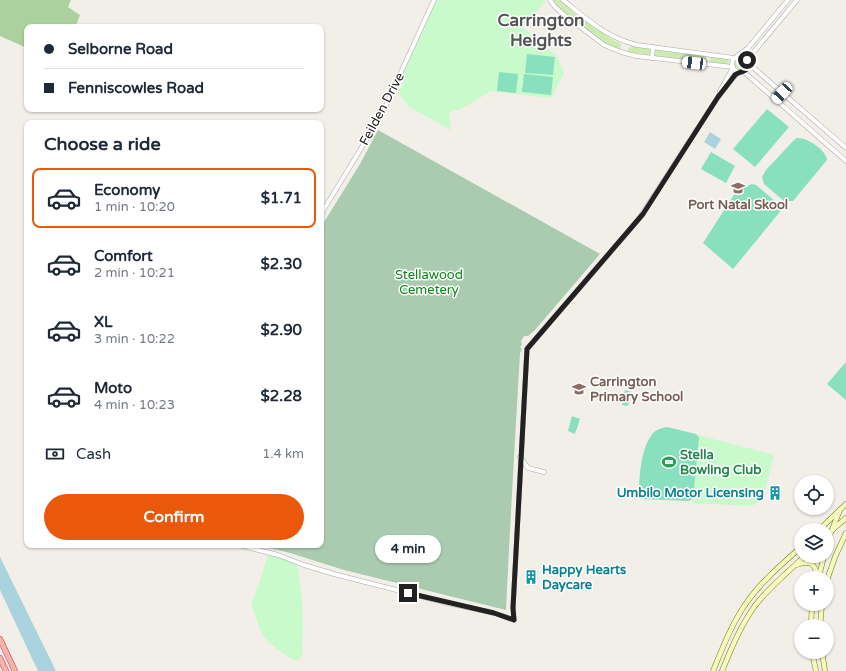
<!DOCTYPE html>
<html lang="en">
<head>
<meta charset="utf-8">
<style>
	body { margin:0; font-family:"Varela Round",sans-serif; background:#f6f6f7; color:#1f2937; height:100vh; display:flex; flex-direction:column; font-size:15px; white-space:nowrap }
	* { box-sizing:border-box; margin:0 }
	p { font-size:13px; color:#747a83 }
	.icon { flex:none; width:22px; height:22px; fill:none; stroke:currentColor; stroke-width:2; stroke-linecap:round; stroke-linejoin:round }
	.map { position:relative; flex:1; overflow:hidden }
	.side { position:absolute; left:24px; top:120px; width:300px; height:428px; display:flex; flex-direction:column; background:#fff; border-radius:8px; box-shadow:0 1px 3px #0004 }
	.side>* { flex:none }
	.banner { position:absolute; left:24px; top:24px; width:300px; height:88px; border-radius:8px; box-shadow:0 1px 3px #0004; display:grid; align-content:center; height:88px; padding:0 20px; background:#fff }
	.fabs { position:absolute; left:794px; top:475px; display:grid; gap:8px }
	.fabs a { display:grid; place-items:center; width:40px; height:40px; border-radius:50%; background:#fff; box-shadow:0 1px 3px #0004; font-size:20px }
	.end { position:absolute; width:18px; height:18px; margin:-9px; border:5px solid #222; background:#fff; box-shadow:0 0 0 2px #fff }
	.from { border-radius:50% }
	.bubble { position:absolute; height:28px; border-radius:14px; background:#fff; box-shadow:0 1px 3px #0004; font-size:13px; font-weight:700; line-height:28px; text-align:center }
	.car { position:absolute; width:12px; height:24px; margin:-12px -6px; border-radius:5px; box-shadow:0 0 3px 1px #0007; background:linear-gradient(#fff 24%,#345 0 40%,#fff 0 76%,#345 0 86%,#fff 0) }
	.banner b { display:flex; align-items:center; gap:14px; height:38px; font-size:15px }
	.banner b+b { border-top:1px solid #e0e1e3 }
	.banner i { width:10px; height:10px; background:#1f2937 }
	ul { padding:0; list-style:none }
	li { display:flex; align-items:center; gap:12px; height:60px; margin:0 8px 6px; padding:0 12px; border:2px solid transparent; border-radius:8px }
	li div { flex:1 }
	li b { display:block; font-size:15px }
	li em { font-style:normal; font-weight:700 }
	li.selected { border-color:#ea580c }
	li>.icon { width:36px; height:36px; stroke-width:1.5 }
	h2 { padding:0 20px; font-size:18px; line-height:48px }
	.pay { display:flex; align-items:center; gap:10px; height:44px; padding:0 20px; font-size:15px }
	.pay p { margin-inline-start:auto }
	.button { display:flex; gap:8px; margin-top:auto; padding:8px 20px }
	.button a { flex:1; height:46px; border-radius:24px; background:#ea580c; color:#fff; font-size:16px; font-weight:700; line-height:46px; text-align:center }
	.map>svg:first-child { display:block }
	.grass { fill:#cdebb0 }
	.forest { fill:#add19e }
	.cemetery { fill:#aacbaf }
	.park { fill:#c8facc }
	.pitch { fill:#88e0be }
	.water { fill:#aad3df }
	.lines { fill:none; stroke-linecap:round; stroke-linejoin:round }
	.tertiary-casing { stroke:#a9a9a9; stroke-width:5 }
	.secondary-casing { stroke:#707d05; stroke-width:5.5 }
	.trunk-casing { stroke:#dc2a67; stroke-width:6 }
	.tertiary { stroke:#fff; stroke-width:4 }
	.secondary { stroke:#f7fabf; stroke-width:4.5 }
	.trunk { stroke:#f2b4a3; stroke-width:5 }
	.route { stroke:#222; stroke-width:5 }
	.labels { text-anchor:middle; dominant-baseline:central; stroke-width:3; stroke-linejoin:round; paint-order:stroke }
	.street-label { font-size:13px; fill:#222; stroke:#fff }
	.education-label { font-size:13px; font-weight:bold; fill:#785e54; stroke:#fff }
	.park-label { font-size:13px; fill:#0c8416; stroke:#fff }
	.leisure-label { font-size:13px; font-weight:bold; fill:#27864d; stroke:#fff; text-anchor:start }
	.culture-label { font-size:13px; font-weight:bold; fill:#0d838f; stroke:#fff; text-anchor:end }
	.district-label { font-size:17px; font-weight:bold; fill:#555; stroke:#fff }
</style>
</head>
<body>
<div class="map">
<svg width="846" height="671" viewBox="0 0 846 671">
	<rect width="100%" height="100%" fill="#f2efe9"/>
	<g class="grass">
		<path d="M 552,0 L 559,0 L 576,14 L 577,16 L 573,20 L 556,6 Z"/>
		<path d="M 579,17 L 582,18 L 608,37 L 621,44 L 620,50 L 603,42 L 576,22 Z"/>
		<path d="M 633,46 L 650,49 L 650,55 L 628,52 L 628,48 Z"/>
		<path d="M 655,49 L 707,56 L 706,62 L 654,56 L 654,50 Z"/>
		<path d="M 711,57 L 727,59 L 729,63 L 728,65 L 709,63 Z"/>
		<circle cx="740" cy="64" r="6"/>
	</g>
	<path class="forest" d="M 0,0 L 71,0 L 68,7 L 80,15 L 77,23 L 73,27 L 27,27 L 27,48 L 0,36 Z"/>
	<path class="cemetery" d="M 378,130 L 600,254 L 535,330 L 528,336 L 524,336 L 521,341 L 522,345 L 520,347 L 522,349 L 520,353 C 515,439 510,525 506,610 L 344,570 L 290,553 L 257,545 L 321,545 L 321,227 L 360,164 Z"/>
	<g class="park">
		<path d="M 437,0 L 543,0 L 545,2 L 522,27 L 557,56 L 564,73 L 551,98 L 491,91 L 460,110 L 453,110 L 449,115 L 451,130 L 409,107 L 398,93 C 402,86 407,78 404,71 Z"/>
		<path d="M 698,435 L 774,455 L 763,499 L 754,505 L 748,506 L 692,503 Z"/>
		<path d="M 268,555 C 278,558 293,559 298,568 L 302,601 L 303,632 L 302,644 L 303,654 L 299,660 L 293,660 C 284,653 265,642 261,632 C 257,623 256,614 251,605 L 260,580 Z"/>
	</g>
	<g class="pitch">
		<path d="M 527,54 L 555,57 L 553,75 L 525,73 Z"/>
		<path d="M 499,72 L 518,74 L 516,93 L 497,91 Z"/>
		<path d="M 524,74 L 553,77 L 551,95 L 522,92 Z"/>
		<path d="M 767,109 L 789,127 L 755,167 L 733,149 Z"/>
		<path d="M 797,138 C 807,137 826,150 827,160 L 793,201 L 784,201 L 764,184 L 762,177 L 766,170 L 795,139 Z"/>
		<path d="M 711,152 L 735,166 L 726,183 L 701,169 Z"/>
		<path d="M 752,184 L 756,185 L 783,208 L 733,269 L 703,243 L 737,190 Z"/>
		<path d="M 846,362 L 846,400 L 827,384 Z"/>
		<path d="M 625,390 L 632,392 L 628,406 L 622,405 Z"/>
		<path d="M 572,416 L 580,419 L 575,434 L 568,431 Z"/>
		<path d="M 667,427 L 696,434 L 699,437 L 693,499 L 689,501 L 639,499 C 639,481 640,451 651,436 C 654,430 661,428 667,427 Z"/>
	</g>
	<g class="water">
		<path d="M 710,132 L 721,139 L 715,149 L 704,142 Z"/>
		<path d="M 0,557 L 56,671 L 38,671 L 0,590 Z"/>
	</g>
	<g class="lines">
		<defs>
			<g id="tertiary">
				<path d="M 550,0 L 555,7 L 562,13 L 604,45 L 621,52 L 636,56 L 733,67"/>
				<path d="M 563,0 C 587,19 605,37 637,45 L 734,58"/>
				<circle cx="740" cy="64" r="8"/>
				<path d="M 737,56 L 748,48 L 788,0"/>
				<path d="M 652,58 L 653,47"/>
				<path d="M 747,60 L 797,0"/>
				<path d="M 748,63 L 846,148"/>
				<path d="M 744,72 L 846,161"/>
				<path d="M 719,96 L 720,91 L 733,68"/>
				<path d="M 321,214 L 382,114 L 434,0"/>
				<path d="M 520,457 L 528,468 L 544,472"/>
				<path d="M 239,545 L 278,555 L 304,565 L 334,574 L 447,603 L 494,613 L 514,620"/>
				<path d="M 514,620 L 513,608 L 527,349 L 638,220 L 718,97 L 738,72"/>
			</g>
			<g id="secondary">
				<path d="M 819,530 L 846,504"/>
				<path d="M 831,531 L 846,518"/>
				<path d="M 827,546 L 831,532 L 840,510"/>
				<path d="M 796,565 C 811,560 815,563 818,578"/>
				<path d="M 819,576 L 824,556"/>
				<path d="M 827,580 L 835,557 L 846,533"/>
				<path d="M 811,626 L 812,604"/>
				<path d="M 820,626 L 822,604"/>
				<path d="M 812,652 L 816,671"/>
				<path d="M 822,652 L 825,671"/>
				<path d="M 713,671 C 723,647 732,623 747,602 C 762,581 782,564 801,547"/>
				<path d="M 722,671 C 731,649 740,627 754,607 C 768,588 788,572 805,556"/>
			</g>
			<g id="trunk">
				<path d="M 0,639 L 15,671"/>
				<path d="M 0,658 L 6,671"/>
			</g>
		</defs>
		<use href="#tertiary" class="tertiary-casing"/>
		<use href="#secondary" class="secondary-casing"/>
		<use href="#trunk" class="trunk-casing"/>
		<use href="#tertiary" class="tertiary"/>
		<use href="#secondary" class="secondary"/>
		<use href="#trunk" class="trunk"/>
	</g>
	<g class="lines">
		<path class="route" d="M 408,593 L 494,613 L 514,620 L 513,608 L 527,349 L 643,214 L 718,97 L 735,75 C 741,70 751,73 747,60"/>
	</g>
	<defs>
		<symbol id="school-bare" viewBox="-9 -9 18 18"><path d="M0-5L7-2L0 1L-7-2ZM-4 1L0 2.5L4 1V4Q0 6-4 4Z" fill="#8d6e63" stroke="#fff" stroke-width="2.5" paint-order="stroke"/></symbol>
		<symbol id="stadium-bare" viewBox="-9 -9 18 18"><path d="M0-5a6.5 5 0 1 0 0 10a6.5 5 0 1 0 0-10ZM-3.5-1.8h7v3.6h-7Z" fill="#2e9e5b" stroke="#fff" stroke-width="2.5" paint-order="stroke"/></symbol>
		<symbol id="building-bare" viewBox="-9 -9 18 18"><path d="M-4-6H4V6H1V3H-1V6H-4ZM-2.5-4.3h1.7v1.8h-1.7ZM.8-4.3h1.7v1.8H.8ZM-2.5-1h1.7V.8h-1.7ZM.8-1h1.7V.8H.8Z" fill="#0f9aa8" stroke="#fff" stroke-width="2.5" paint-order="stroke"/></symbol>
	</defs>
	<g fill-rule="evenodd">
		<use href="#school-bare" x="728" y="178" width="20" height="20"/>
		<use href="#school-bare" x="569" y="379" width="20" height="20"/>
		<use href="#stadium-bare" x="659" y="452" width="20" height="20"/>
		<use href="#building-bare" x="765" y="483" width="20" height="20"/>
		<use href="#building-bare" x="521" y="567" width="20" height="20"/>
	</g>
	<g class="labels">
		<g class="street-label">
			<text transform="translate(382 109) rotate(-62)">Feilden Drive</text>
		</g>
		<g class="education-label">
			<text x="738" y="205">Port Natal Skool</text>
			<text x="590" y="382" text-anchor="start">Carrington<tspan x="590" dy="15">Primary School</tspan></text>
		</g>
		<g class="park-label">
			<text x="429" y="275">Stellawood<tspan x="429" dy="15">Cemetery</tspan></text>
		</g>
		<g class="leisure-label">
			<text x="680" y="455">Stella<tspan x="680" dy="15">Bowling Club</tspan></text>
		</g>
		<g class="culture-label">
			<text x="764" y="493">Umbilo Motor Licensing</text>
			<text x="542" y="570" text-anchor="start">Happy Hearts<tspan x="542" dy="15">Daycare</tspan></text>
		</g>
		<g class="district-label">
			<text x="541" y="20">Carrington<tspan x="541" dy="20">Heights</tspan></text>
		</g>
	</g>
</svg>
<div class="fabs">
<a><svg class="icon" aria-label="locate" viewBox="0 0 24 24"><circle cx="12" cy="12" r="6"/><path d="M12 2v4M12 18v4M2 12h4M18 12h4"/></svg></a>
<a><svg class="icon" aria-label="layers" viewBox="0 0 24 24"><path d="M12 4l9 5-9 5-9-5zM3 14l9 5 9-5"/></svg></a>
<a>+</a>
<a>−</a>
</div>
<i class="end from" style="left:747px;top:60px"></i>
<i class="end" style="left:408px;top:593px"></i>
<div class="bubble" style="left:375px;top:535px;width:66px">4 min</div>
<i class="car" style="left:694px;top:63px;rotate:277deg"></i>
<i class="car" style="left:782px;top:93px;rotate:223deg"></i>
<div class="banner">
<b><i class="from"></i>Selborne Road</b>
<b><i></i>Fenniscowles Road</b>
</div>
<section class="side">
<h2>Choose a ride</h2>
<ul>
<li class="selected"><svg class="icon" aria-label="car" viewBox="0 0 24 24"><path d="M5 17H2v-5l4-1 3-4h7l3 4 3 1v5h-3M9 17h6M6 11h13"/><circle cx="7" cy="17" r="2"/><circle cx="17" cy="17" r="2"/></svg><div><b>Economy</b><p>1 min · 10:20</p></div><em>$1.71</em></li>
<li><svg class="icon" aria-label="car" viewBox="0 0 24 24"><path d="M5 17H2v-5l4-1 3-4h7l3 4 3 1v5h-3M9 17h6M6 11h13"/><circle cx="7" cy="17" r="2"/><circle cx="17" cy="17" r="2"/></svg><div><b>Comfort</b><p>2 min · 10:21</p></div><em>$2.30</em></li>
<li><svg class="icon" aria-label="car" viewBox="0 0 24 24"><path d="M5 17H2v-5l4-1 3-4h7l3 4 3 1v5h-3M9 17h6M6 11h13"/><circle cx="7" cy="17" r="2"/><circle cx="17" cy="17" r="2"/></svg><div><b>XL</b><p>3 min · 10:22</p></div><em>$2.90</em></li>
<li><svg class="icon" aria-label="car" viewBox="0 0 24 24"><path d="M5 17H2v-5l4-1 3-4h7l3 4 3 1v5h-3M9 17h6M6 11h13"/><circle cx="7" cy="17" r="2"/><circle cx="17" cy="17" r="2"/></svg><div><b>Moto</b><p>4 min · 10:23</p></div><em>$2.28</em></li>
</ul>
<div class="pay"><svg class="icon" aria-label="cash" viewBox="0 0 24 24"><path d="M3 7h18v10H3z"/><circle cx="12" cy="12" r="2"/></svg>Cash<p>1.4 km</p></div>
<div class="button"><a>Confirm</a></div>
</section>
</div>
</body>
</html>
